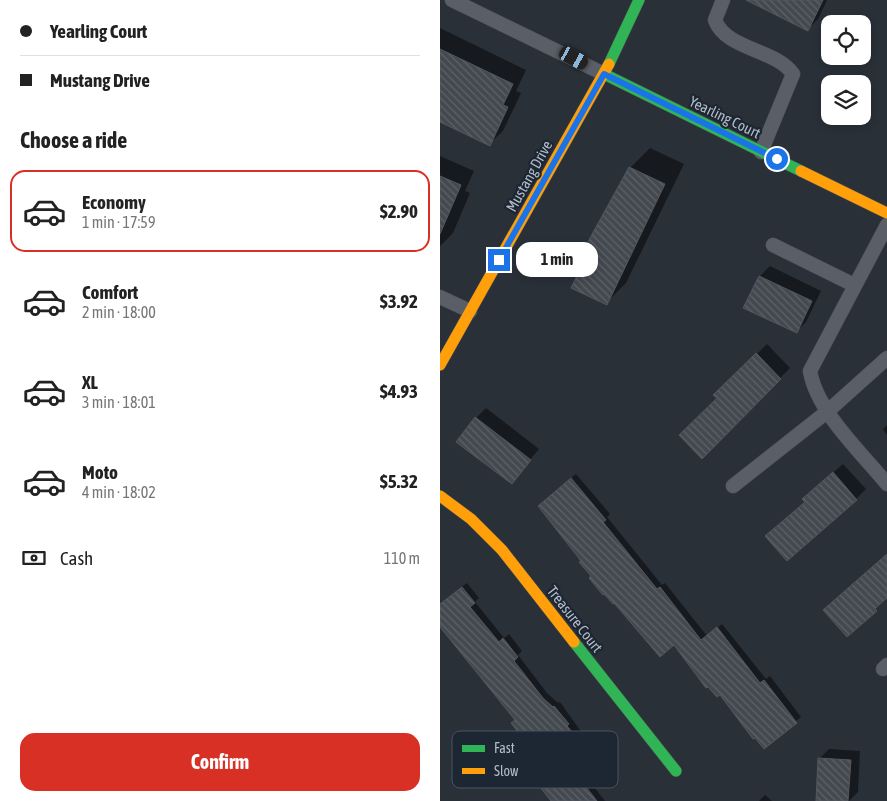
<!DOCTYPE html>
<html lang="en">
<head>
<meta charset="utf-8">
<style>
	body { margin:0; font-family:"Asap Condensed",sans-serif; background:#f2f2f2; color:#222; height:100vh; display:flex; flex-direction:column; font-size:19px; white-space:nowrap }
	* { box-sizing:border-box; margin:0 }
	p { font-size:16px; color:#767676 }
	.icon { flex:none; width:28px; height:28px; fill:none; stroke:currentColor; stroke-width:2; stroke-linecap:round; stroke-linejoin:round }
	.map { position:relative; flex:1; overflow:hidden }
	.drawer { display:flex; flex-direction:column; background:#fff; width:440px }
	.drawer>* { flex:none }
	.guide { display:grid; align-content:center; height:110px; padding:0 20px; background:#fff }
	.buttons { position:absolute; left:381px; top:15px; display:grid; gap:10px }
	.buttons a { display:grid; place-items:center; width:50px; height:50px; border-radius:10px; background:#fff; box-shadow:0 2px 8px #0003; font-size:25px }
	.end { position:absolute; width:22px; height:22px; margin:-11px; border:6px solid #1a73e8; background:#fff; box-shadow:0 0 0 2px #fff }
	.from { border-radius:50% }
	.bubble { position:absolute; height:35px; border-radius:15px; background:#fff; box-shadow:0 2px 8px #0003; font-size:16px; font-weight:700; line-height:35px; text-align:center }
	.car { position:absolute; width:15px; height:30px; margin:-15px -8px; border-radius:6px; box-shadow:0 0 4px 1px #0007; background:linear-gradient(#222 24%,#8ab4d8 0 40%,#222 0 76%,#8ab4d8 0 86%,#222 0) }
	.guide b { display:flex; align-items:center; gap:18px; height:48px; font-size:19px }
	.guide b+b { border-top:1px solid #e0e0e0 }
	.guide i { width:12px; height:12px; background:#222 }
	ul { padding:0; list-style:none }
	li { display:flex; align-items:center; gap:15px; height:82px; margin:0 10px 8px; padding:0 10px; border:2px solid transparent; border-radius:15px }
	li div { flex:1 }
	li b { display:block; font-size:19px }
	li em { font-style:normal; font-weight:700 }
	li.on { border-color:#d93025 }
	li>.icon { width:45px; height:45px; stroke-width:1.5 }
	h2 { padding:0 20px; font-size:22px; line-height:60px }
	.pay { display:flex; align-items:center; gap:12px; height:55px; padding:0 20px; font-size:19px }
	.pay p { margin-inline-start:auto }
	.primary-button { display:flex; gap:10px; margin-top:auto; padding:10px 20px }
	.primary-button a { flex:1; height:58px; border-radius:15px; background:#d93025; color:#fff; font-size:20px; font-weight:700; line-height:58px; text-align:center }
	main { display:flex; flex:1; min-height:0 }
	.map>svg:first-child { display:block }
	.shadow { fill:#0007 }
	.building { fill:url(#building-back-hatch); stroke:#52575f }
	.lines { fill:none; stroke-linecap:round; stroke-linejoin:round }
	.lane-casing { stroke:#484c53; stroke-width:15 }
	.fast-casing { stroke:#484c53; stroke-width:12 }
	.slow-casing { stroke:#484c53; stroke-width:12 }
	.lane { stroke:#5a5e66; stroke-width:14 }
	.fast { stroke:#30b455; stroke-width:11 }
	.slow { stroke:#ff9f0a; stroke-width:11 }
	.route { stroke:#1a73e8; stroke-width:6 }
	.labels { text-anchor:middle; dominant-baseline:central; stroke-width:4.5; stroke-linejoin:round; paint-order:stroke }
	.street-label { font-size:15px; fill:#b4bcc9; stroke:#1d2633 }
	.key { fill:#1d2633; stroke:#4a5360; stroke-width:1 }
	.key-label { font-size:14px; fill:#b4bcc9 }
</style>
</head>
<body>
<main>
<section class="drawer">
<div class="guide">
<b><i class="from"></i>Yearling Court</b>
<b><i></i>Mustang Drive</b>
</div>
<h2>Choose a ride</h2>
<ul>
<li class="on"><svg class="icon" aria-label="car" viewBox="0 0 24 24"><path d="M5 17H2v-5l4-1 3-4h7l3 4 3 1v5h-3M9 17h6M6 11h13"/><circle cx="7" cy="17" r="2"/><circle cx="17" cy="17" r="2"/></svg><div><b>Economy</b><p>1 min · 17:59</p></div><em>$2.90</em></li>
<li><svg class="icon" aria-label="car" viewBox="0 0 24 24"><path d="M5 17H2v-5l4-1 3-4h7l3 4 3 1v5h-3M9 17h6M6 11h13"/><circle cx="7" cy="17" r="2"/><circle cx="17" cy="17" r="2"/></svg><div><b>Comfort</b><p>2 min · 18:00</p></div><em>$3.92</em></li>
<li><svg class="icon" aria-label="car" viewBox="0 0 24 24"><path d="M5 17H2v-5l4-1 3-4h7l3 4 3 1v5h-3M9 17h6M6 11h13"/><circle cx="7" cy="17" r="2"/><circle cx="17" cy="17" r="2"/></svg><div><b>XL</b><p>3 min · 18:01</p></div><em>$4.93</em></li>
<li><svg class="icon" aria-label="car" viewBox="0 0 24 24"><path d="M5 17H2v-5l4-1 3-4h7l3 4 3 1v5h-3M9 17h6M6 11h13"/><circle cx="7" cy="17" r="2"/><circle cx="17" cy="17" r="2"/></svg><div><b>Moto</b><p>4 min · 18:02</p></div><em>$5.32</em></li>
</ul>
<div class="pay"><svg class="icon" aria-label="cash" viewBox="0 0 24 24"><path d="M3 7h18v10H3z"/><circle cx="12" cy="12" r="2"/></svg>Cash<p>110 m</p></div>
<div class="primary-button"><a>Confirm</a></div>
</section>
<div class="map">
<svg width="447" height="801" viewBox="0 0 447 801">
	<defs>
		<pattern id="building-back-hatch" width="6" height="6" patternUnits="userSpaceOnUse" patternTransform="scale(1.25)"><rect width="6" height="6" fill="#444950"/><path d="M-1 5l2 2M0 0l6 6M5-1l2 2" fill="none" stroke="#5d6168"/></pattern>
	</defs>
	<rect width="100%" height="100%" fill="#2a3038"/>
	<g class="shadow">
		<path d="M 328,0 L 387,0 L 378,19 L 368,29 Z"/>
		<path d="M 0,28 L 86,70 L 76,91 L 81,93 L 63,131 L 49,144 L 0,121 Z"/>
		<path d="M 210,148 L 244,164 L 186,283 L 166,303 L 147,256 L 144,255 L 190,168 Z"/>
		<path d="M 0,156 L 34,171 L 25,191 L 30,193 L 13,233 L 0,246 Z"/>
		<path d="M 330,266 L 381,291 L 366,322 L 356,332 L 320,276 Z"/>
		<path d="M 327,344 L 350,368 L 262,457 L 279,398 L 275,395 Z"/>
		<path d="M 46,408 L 99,449 L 72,482 L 36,418 Z"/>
		<path d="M 447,425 L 447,435 L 443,429 Z"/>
		<path d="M 403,464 L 426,489 L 416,499 L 337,526 L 366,501 L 374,489 Z"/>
		<path d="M 136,474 L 170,514 L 167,517 L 222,585 L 225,583 L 267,636 L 282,624 L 326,679 L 330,676 L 361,717 L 324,747 L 280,693 L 234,644 L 152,576 L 104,501 Z"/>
		<path d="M 447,555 L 446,600 L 407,635 Z"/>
		<path d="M 27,583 L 39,598 L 35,602 L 64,638 L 69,634 L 82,651 L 78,655 L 107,693 L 118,703 L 120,702 L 142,733 L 128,745 L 151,774 L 147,778 L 165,801 L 112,801 L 114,776 L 76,720 L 0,625 L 0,604 Z"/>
		<path d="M 389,749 L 420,751 L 418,792 L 409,801 L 395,801 L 379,759 Z"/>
		<path d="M 325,795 L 332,801 L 319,801 Z"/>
	</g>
	<g class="building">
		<path d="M 306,0 L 383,0 L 368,31 Z"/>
		<path d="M 0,49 L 73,84 L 63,105 L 68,107 L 50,146 L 0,122 Z"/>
		<path d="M 189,167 L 225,184 L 167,305 L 131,288 L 146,257 L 142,255 L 150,238 Z"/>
		<path d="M 0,176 L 21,185 L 0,234 Z"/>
		<path d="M 319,276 L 372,301 L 357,333 L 303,308 Z"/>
		<path d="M 316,353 L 341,379 L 262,459 L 239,435 L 277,398 L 273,395 Z"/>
		<path d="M 35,417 L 91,460 L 72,484 L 16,442 Z"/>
		<path d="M 393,472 L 417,500 L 347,561 L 325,536 L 365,502 L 362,499 Z"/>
		<path d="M 131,478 L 166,520 L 163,522 L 217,589 L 220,587 L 261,640 L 277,627 L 320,683 L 324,680 L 357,723 L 324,749 L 315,738 L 313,739 L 280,695 L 277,697 L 268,687 L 266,688 L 234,645 L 220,657 L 174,603 L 173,604 L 164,594 L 163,595 L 149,578 L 151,576 L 139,562 L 141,561 L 98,506 Z"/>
		<path d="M 447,554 L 447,598 L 435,609 L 437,611 L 407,637 L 383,610 Z"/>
		<path d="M 22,587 L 35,603 L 30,607 L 59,642 L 63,638 L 78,657 L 74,661 L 103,698 L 113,707 L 114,706 L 129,724 L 127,726 L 138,739 L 123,750 L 147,780 L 143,783 L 157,801 L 111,801 L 100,787 L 113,777 L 71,723 L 75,720 L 0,627 L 0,604 Z"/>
		<path d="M 378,758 L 411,760 L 408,801 L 376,801 Z"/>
	</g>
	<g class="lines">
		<defs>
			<g id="lane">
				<path d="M 12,0 L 164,74"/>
				<path d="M 283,0 L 275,20 C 286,50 336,49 353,74 L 321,152"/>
				<path d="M 447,225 L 370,371 C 377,412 421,452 447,484"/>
				<path d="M 333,245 L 414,285"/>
				<path d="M 0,297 L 30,311"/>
				<path d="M 293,486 L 388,411 L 447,358"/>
				<path d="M 443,669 L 447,665"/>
			</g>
			<g id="fast">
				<path d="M 169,64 L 199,0"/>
				<path d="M 164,74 L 361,171"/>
				<path d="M 134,642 L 236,771"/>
			</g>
			<g id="slow">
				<path d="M 361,171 L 447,213"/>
				<path d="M 0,365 L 169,64"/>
				<path d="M 0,496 L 31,519 L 62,550 L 134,642"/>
			</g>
		</defs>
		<use href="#lane" class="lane-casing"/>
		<use href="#fast" class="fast-casing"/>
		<use href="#slow" class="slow-casing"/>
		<use href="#lane" class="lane"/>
		<use href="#fast" class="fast"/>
		<use href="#slow" class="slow"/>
	</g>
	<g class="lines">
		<path class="route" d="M 59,260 L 164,74 L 337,159"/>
	</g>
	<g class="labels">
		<g class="street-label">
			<text transform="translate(285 117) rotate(26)">Yearling Court</text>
			<text transform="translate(89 176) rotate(-61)">Mustang Drive</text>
			<text transform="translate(135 619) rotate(52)">Treasure Court</text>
		</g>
	</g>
	<rect x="12" y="731" width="166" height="57" rx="8" class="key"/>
	<rect x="22" y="745" width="23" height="7" fill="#30b455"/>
	<rect x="22" y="768" width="23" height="6" fill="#ff9f0a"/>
	<g class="key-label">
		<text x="54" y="753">Fast</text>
		<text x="54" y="776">Slow</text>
	</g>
</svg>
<div class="buttons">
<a><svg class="icon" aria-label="locate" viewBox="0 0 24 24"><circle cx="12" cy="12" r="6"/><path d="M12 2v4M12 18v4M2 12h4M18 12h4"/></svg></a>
<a><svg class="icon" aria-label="layers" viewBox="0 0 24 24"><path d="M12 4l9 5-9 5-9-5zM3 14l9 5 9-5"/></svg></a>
</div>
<i class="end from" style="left:337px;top:159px"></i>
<i class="end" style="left:59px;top:260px"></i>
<div class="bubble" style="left:76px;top:242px;width:82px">1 min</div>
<i class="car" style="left:134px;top:58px;rotate:119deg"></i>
</div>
</main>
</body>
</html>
